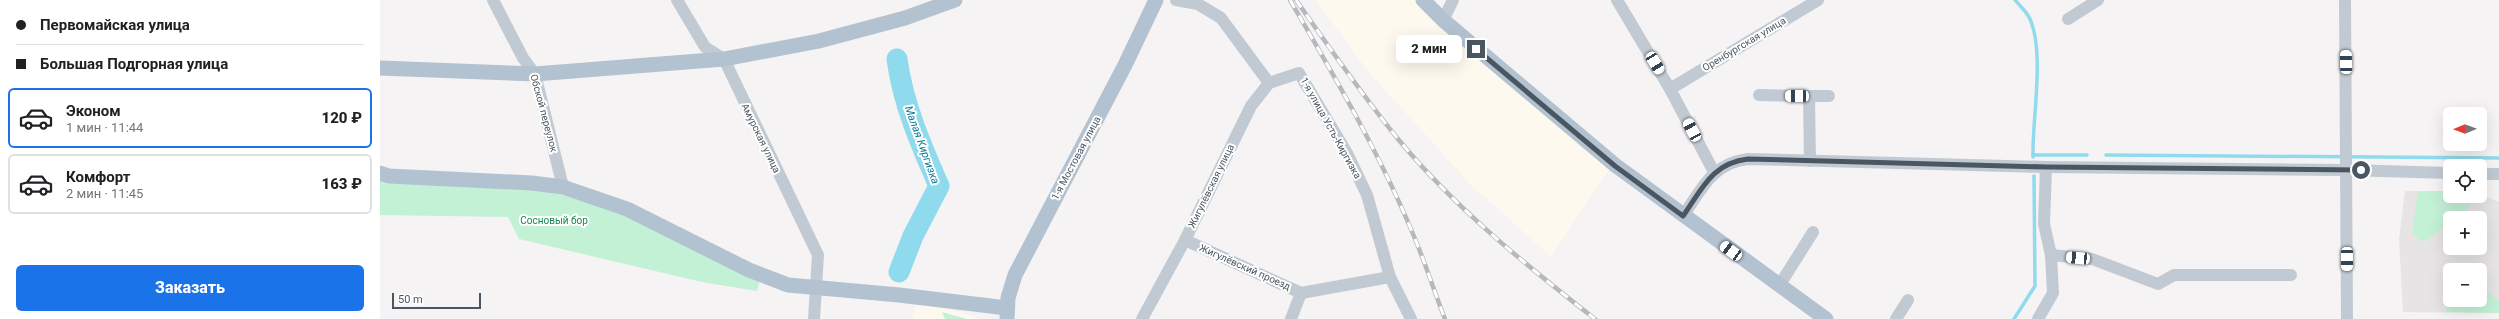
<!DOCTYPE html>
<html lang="ru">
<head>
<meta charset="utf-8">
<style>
	body { margin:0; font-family:Roboto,sans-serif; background:#f2f2f2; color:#202124; height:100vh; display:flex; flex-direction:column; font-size:15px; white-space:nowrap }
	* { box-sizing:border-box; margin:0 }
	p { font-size:13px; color:#757577 }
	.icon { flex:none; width:22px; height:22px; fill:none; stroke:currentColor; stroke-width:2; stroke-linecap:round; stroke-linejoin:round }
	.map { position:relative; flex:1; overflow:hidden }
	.sheet { display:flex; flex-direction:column; background:#fff; width:380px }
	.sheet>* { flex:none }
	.guide { display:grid; align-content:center; height:88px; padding:0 16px; background:#fff }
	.needle { width:26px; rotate:269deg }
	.controls { position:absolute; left:2063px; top:107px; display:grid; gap:8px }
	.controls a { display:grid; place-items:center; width:44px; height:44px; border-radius:6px; background:#fff; box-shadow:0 4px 16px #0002; font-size:20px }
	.scale { position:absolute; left:12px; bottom:10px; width:89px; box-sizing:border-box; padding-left:4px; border:2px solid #4a5661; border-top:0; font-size:11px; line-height:14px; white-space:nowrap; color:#4a5661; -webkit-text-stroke:3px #fff; paint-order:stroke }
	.end { position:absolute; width:18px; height:18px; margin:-9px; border:5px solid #4a5661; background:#fff; box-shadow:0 0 0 2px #fff }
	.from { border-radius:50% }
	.bubble { position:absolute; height:28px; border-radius:6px; background:#fff; box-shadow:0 4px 16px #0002; font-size:13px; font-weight:800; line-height:28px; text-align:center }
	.car { position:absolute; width:12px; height:24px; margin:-12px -6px; border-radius:5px; box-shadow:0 0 3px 1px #0007; background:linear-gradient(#fff 24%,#345 0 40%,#fff 0 76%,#345 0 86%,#fff 0) }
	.guide b { display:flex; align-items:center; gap:14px; height:38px; font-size:15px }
	.guide b+b { border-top:1px solid #e0e0e0 }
	.guide i { width:10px; height:10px; background:#202124 }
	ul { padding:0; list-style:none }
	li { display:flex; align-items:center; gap:12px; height:60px; margin:0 8px 6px; padding:0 8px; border:2px solid #e0e0e0; border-radius:6px }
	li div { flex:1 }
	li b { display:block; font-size:15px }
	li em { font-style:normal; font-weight:800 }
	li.selected { border-color:#1a73e8 }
	li>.icon { width:36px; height:36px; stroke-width:1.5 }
	.button { display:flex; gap:8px; margin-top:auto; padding:8px 16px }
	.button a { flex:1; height:46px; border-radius:6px; background:#1a73e8; color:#fff; font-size:16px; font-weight:800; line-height:46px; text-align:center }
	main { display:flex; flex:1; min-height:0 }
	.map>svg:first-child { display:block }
	.commercial { fill:#fdf9ef }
	.education { fill:#e6e4e5; fill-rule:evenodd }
	.green { fill:#c3f1d5 }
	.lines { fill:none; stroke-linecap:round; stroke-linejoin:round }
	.stream { stroke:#90daee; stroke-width:3.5 }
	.river { stroke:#90daee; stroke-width:21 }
	.minor { stroke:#c1cad2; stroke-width:12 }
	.major { stroke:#b3c2d1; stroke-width:15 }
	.rail-casing { stroke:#b5b8bd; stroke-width:4.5 }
	.rail { stroke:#fff; stroke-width:3; stroke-dasharray:9; stroke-linecap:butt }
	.route { stroke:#4a5661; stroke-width:5 }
	.labels { text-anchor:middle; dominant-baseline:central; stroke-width:4; stroke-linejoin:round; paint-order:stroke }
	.street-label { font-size:10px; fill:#4a5661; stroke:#fff }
	.park-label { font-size:10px; fill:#17864f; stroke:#fff }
	.water-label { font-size:11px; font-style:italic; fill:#0c7c9b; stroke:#fff }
</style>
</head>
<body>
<main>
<section class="sheet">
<div class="guide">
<b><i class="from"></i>Первомайская улица</b>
<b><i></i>Большая Подгорная улица</b>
</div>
<ul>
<li class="selected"><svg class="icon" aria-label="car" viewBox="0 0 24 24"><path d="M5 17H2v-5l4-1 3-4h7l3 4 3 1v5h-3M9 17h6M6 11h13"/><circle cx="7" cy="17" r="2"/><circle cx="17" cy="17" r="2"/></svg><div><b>Эконом</b><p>1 мин · 11:44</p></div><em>120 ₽</em></li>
<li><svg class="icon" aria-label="car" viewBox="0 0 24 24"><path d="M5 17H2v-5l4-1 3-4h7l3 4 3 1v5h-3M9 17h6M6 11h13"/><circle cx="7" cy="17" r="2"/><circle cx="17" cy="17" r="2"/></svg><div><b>Комфорт</b><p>2 мин · 11:45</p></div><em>163 ₽</em></li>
</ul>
<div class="button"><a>Заказать</a></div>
</section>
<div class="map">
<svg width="2119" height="319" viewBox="0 0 2119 319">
	<rect width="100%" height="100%" fill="#f5f3f3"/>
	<g class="commercial">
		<path d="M 936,0 L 1035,0 L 1056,22 L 1149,103 L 1230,168 L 1171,257 L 1090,184 L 986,69 Z"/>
		<path d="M 535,303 L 560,306 L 600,319 L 533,319 Z"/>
	</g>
	<path class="education" d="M 2025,191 L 2070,191 L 2070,196 L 2103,195 L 2119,202 L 2119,313 L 2023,312 L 2019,240 ZM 2070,218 L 2100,218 L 2100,248 L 2070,248 ZM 2070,270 L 2100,270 L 2100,300 L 2070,300 Z"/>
	<g class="green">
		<path d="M 0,180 L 152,189 L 183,195 L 245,214 L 380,280 L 377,291 L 322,282 L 139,239 L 128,217 L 0,215 Z"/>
		<path d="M 2038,191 L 2070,191 L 2070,196 L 2091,196 C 2091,208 2082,218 2070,218 L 2070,223 L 2046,240 L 2041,241 L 2032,234 Z"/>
		<path d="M 2105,292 L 2111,294 L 2119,302 L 2119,313 L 2066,312 L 2066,304 L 2083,304 L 2092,300 L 2100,300 L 2100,295 Z"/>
		<path d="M 562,312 L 587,319 L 565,319 Z"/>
	</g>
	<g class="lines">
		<g class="stream">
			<path d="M 1635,0 C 1640,6 1647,12 1650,19 C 1665,53 1652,119 1653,157"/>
			<path d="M 1653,155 L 1707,155"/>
			<path d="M 1726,155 L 2119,158"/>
			<path d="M 1634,319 L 1655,286 L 1654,176"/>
		</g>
		<path class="river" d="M 517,59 C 523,104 541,145 559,186 L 533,236 L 519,272"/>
		<g class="minor">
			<path d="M 113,0 L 143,58 L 155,74 L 183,187"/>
			<path d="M 297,0 L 325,47 L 344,59 L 438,255 L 434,319"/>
			<path d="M 796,0 L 818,4 L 841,18 L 889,83"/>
			<path d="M 1237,0 L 1290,89 L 1334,172"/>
			<path d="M 1965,0 L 1967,319"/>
			<path d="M 1688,19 L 1718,0"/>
			<path d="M 1063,20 L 1073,0"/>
			<path d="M 1290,89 L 1438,0"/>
			<path d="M 1379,95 L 1429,96 L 1430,161"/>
			<path d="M 1429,96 L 1449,96"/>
			<path d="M 2100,174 L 2119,174"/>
			<path d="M 1303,216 C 1322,189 1332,163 1368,159 L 1666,167 L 1967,170 L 2070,173"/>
			<path d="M 805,240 L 921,293 L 911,319"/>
			<path d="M 1671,255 L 1712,259 L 1778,284 L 1794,275 L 1911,275"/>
			<path d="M 1399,286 L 1433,232"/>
			<path d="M 921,293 L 1010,277"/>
			<path d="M 762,319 L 805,240 L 871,106 L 889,83 L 919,73 L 967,153 L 987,195 L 1010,277 L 1031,319"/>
			<path d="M 1516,319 L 1528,300"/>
			<path d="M 1658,319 L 1673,293 L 1671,255 L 1664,224 L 1666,167"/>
		</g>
		<g class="major">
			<path d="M 1043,0 L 1063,20 L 1235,165 L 1446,319"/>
			<path d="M 0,68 L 155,74 L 344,59 L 439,41 L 525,18 L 575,0"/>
			<path d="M 0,173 L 9,176 L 152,183 L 183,187 L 247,209 L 369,270 L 408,285 L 519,295 L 627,308"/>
			<path d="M 627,319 L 628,298 L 635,275 L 745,65 L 776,0"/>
		</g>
		<defs>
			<g id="rail">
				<path d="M 910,0 C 954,76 999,152 1033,234 C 1045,262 1054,291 1065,319"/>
				<path d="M 916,0 C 949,47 982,95 1018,139 C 1075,208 1146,265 1215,319"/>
			</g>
		</defs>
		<use href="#rail" class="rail-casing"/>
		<use href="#rail" class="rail"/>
	</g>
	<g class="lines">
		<path class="route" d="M 1096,49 L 1235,166 L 1303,216 C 1322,189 1332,163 1368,159 L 1666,167 L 1981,170"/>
	</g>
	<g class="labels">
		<g class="street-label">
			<text transform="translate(1364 44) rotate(-31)">Оренбургская улица</text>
			<text transform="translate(164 113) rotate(75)">Обской переулок</text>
			<text transform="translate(951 128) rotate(61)">1-я улица Усть-Киргизка</text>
			<text transform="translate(381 138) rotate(64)">Амурская улица</text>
			<text transform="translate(696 158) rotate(-62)">1-я Мостовая улица</text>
			<text transform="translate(831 186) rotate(-64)">Жигулёвская улица</text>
			<text transform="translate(865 267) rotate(24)">Жигулёвский проезд</text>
		</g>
		<g class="park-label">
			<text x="174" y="220">Сосновый бор</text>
		</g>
		<g class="water-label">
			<text transform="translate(542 145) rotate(70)">Малая Киргизка</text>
		</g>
	</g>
</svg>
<div class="controls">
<a><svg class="needle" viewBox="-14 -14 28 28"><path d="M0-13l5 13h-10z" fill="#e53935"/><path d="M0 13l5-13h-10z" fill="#757577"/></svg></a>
<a><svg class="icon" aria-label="locate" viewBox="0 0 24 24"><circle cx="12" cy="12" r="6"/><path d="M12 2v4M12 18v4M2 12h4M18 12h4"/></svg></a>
<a>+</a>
<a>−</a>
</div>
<div class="scale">50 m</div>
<i class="end from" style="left:1981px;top:170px"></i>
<i class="end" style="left:1096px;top:49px"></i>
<div class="bubble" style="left:1016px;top:35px;width:66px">2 мин</div>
<i class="car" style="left:1966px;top:62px;rotate:359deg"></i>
<i class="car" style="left:1275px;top:63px;rotate:149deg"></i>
<i class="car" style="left:1417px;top:96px;rotate:271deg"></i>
<i class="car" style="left:1312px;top:130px;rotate:332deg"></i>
<i class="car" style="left:1351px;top:251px;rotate:306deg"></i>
<i class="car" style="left:1698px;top:258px;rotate:275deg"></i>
<i class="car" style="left:1967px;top:259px;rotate:180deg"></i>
</div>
</main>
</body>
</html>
